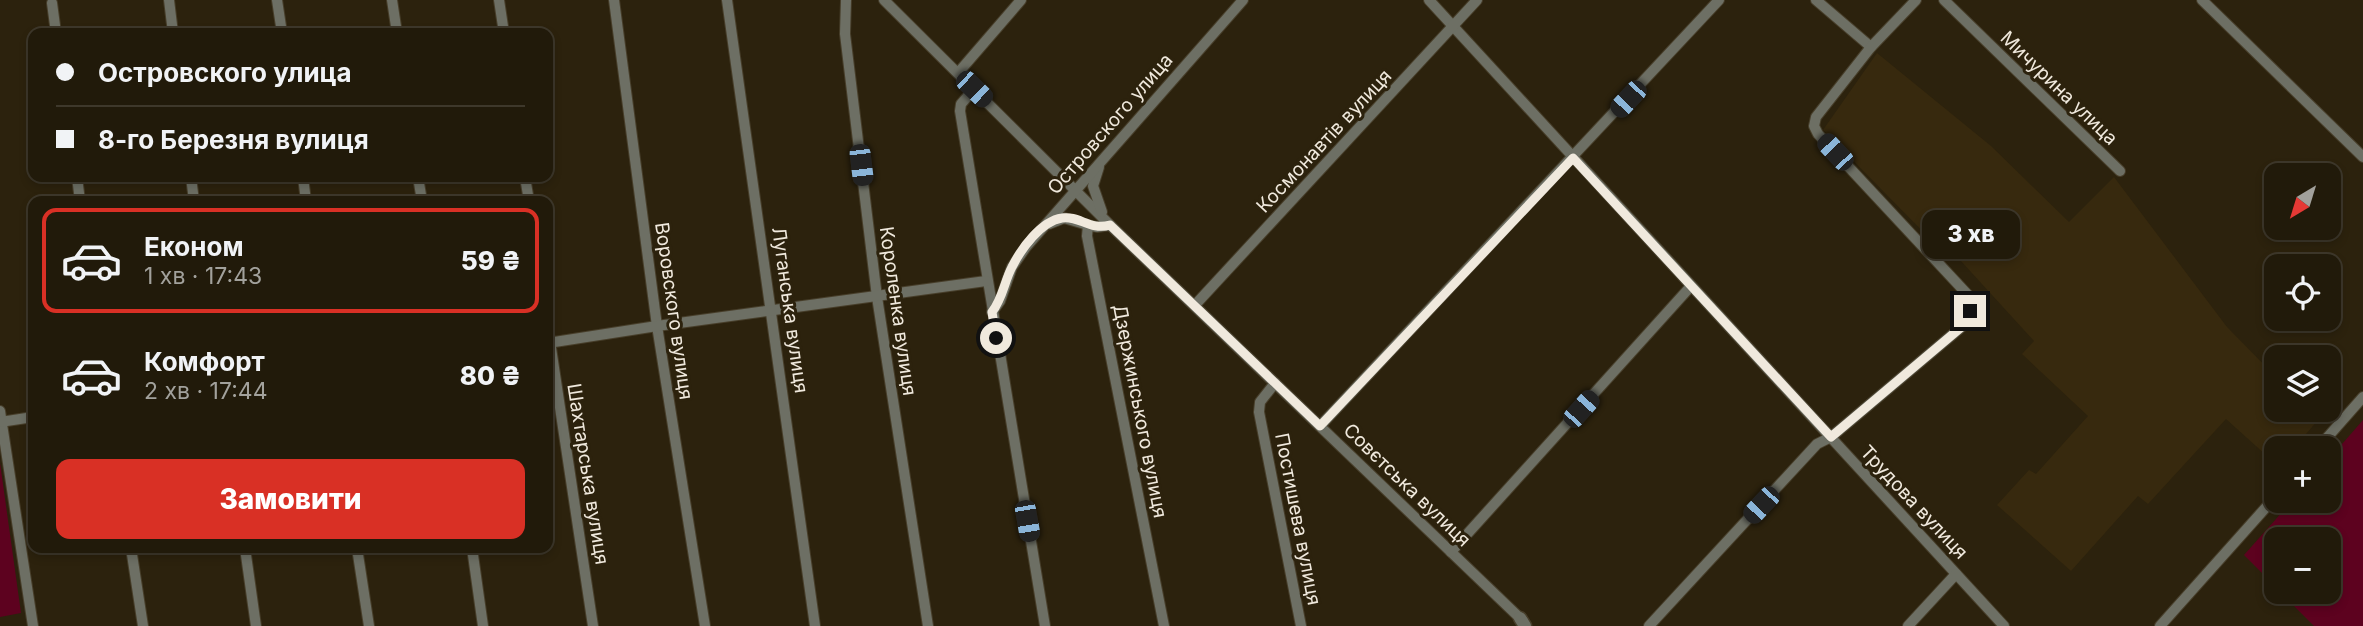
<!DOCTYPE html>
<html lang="uk">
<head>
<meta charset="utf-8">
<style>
	body { margin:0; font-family:Inter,sans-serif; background:#292313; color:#f1f3f6; height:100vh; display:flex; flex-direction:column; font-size:26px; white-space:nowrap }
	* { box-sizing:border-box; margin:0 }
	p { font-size:23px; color:#a2a19c }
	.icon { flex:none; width:38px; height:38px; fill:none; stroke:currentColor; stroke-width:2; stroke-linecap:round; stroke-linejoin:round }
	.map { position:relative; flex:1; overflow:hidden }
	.drawer { position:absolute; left:28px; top:196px; width:525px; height:357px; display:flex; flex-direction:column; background:#211a0a; border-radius:14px; box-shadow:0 4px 10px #0003,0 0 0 2px #3e382b }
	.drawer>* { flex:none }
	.guide { position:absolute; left:28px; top:28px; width:525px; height:154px; border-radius:14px; box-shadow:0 4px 10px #0003,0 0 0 2px #3e382b; display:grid; align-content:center; height:154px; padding:0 28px; background:#211a0a }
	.needle { width:46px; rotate:218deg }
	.fabs { position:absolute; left:2264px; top:163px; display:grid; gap:14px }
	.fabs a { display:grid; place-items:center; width:77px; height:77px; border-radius:14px; background:#211a0a; box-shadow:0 4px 10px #0003,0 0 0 2px #3e382b; font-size:35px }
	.end { position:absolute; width:32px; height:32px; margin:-16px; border:9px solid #f0e9dd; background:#111; box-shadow:0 0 0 4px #111 }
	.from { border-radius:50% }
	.bubble { position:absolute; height:49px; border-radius:14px; background:#211a0a; box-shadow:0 4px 10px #0003,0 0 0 2px #3e382b; font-size:23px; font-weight:800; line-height:49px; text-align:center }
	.car { position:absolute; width:21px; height:42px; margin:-21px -10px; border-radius:9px; box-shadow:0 0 5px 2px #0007; background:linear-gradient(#222 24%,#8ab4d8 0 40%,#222 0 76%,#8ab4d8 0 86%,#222 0) }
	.guide b { display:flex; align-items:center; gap:24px; height:66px; font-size:26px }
	.guide b+b { border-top:2px solid #3e382b }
	.guide i { width:18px; height:18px; background:#f1f3f6 }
	ul { padding:12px 0 0; list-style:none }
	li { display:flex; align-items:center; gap:21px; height:105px; margin:0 14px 10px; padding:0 14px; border:4px solid transparent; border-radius:14px }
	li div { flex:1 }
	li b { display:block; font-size:26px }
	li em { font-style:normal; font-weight:800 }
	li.active { border-color:#d93025 }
	li>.icon { width:63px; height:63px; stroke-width:1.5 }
	.action { display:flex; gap:14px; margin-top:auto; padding:14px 28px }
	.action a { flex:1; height:80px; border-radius:14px; background:#d93025; color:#fff; font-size:28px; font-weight:800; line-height:80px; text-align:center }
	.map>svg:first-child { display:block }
	.built { fill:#37290e }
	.green { fill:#5d021f }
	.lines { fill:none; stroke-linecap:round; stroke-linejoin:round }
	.minor-casing { stroke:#473e2a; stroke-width:12 }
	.tertiary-casing { stroke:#473e2a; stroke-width:15 }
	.minor { stroke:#6d6f64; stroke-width:10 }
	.tertiary { stroke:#6d6f64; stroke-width:12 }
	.route { stroke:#f0e9dd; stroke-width:9 }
	.labels { text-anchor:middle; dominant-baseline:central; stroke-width:6; stroke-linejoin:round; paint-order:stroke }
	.street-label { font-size:19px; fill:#f0e9dd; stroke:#2c220d }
</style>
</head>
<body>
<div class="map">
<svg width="2363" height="626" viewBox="0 0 2363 626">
	<rect width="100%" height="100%" fill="#2c220d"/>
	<path class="built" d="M 1877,53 L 1991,146 L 2069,222 L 2114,177 L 2227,327 L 2277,378 L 2277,410 L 2308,410 L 2318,420 L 2294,448 L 2277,448 L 2277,465 L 2226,419 L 2148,504 L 2138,496 L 2071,571 L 1997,505 L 2029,470 L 2036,474 L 2088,416 L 2022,354 L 2034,341 L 1950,249 L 1944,253 L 1823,130 Z"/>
	<g class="green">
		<path d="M 2363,420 L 2363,626 L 2314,626 L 2280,592 L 2329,592 L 2329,539 L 2277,539 L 2277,588 L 2244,555 L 2292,501 L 2329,500 L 2329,459 Z"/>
		<path d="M 0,463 L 21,613 L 0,617 Z"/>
	</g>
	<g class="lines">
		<defs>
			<g id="minor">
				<path d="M 169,0 L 173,33"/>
				<path d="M 277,0 L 282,33"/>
				<path d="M 392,0 L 397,33"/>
				<path d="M 499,0 L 504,33"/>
				<path d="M 614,0 L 657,326 L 705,626"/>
				<path d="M 727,0 L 815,626"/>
				<path d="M 846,0 L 845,34 L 877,297 L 928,626"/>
				<path d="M 884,0 L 1110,225 L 1523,621"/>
				<path d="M 1429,0 L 2004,626"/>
				<path d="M 1816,0 L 1871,47"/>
				<path d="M 1944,0 L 2120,171"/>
				<path d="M 2202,0 L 2363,157"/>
				<path d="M 52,3 L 56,33"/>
				<path d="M 958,73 L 1021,0"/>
				<path d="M 974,89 L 961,104 L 960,111 L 1045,626"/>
				<path d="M 1099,167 L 1093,186 L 1102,212"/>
				<path d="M 77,177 L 80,201"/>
				<path d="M 191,177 L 194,201"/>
				<path d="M 303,177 L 306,201"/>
				<path d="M 418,177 L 422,201"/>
				<path d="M 525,177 L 529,201"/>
				<path d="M 1049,224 L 1064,218 L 1088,225"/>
				<path d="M 1110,225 L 1097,227 L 1088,225 L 1087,236 L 1164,626"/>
				<path d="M 1195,305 L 1477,0"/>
				<path d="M 992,312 L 1000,301 L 1012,267 L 1026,247 L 1243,0"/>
				<path d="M 548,328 L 593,626"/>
				<path d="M 548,343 L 657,326 L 986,281"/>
				<path d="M 1275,383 L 1260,402 L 1259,412 L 1301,626"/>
				<path d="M 0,411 L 33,626"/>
				<path d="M 0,422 L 33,417"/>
				<path d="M 1320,426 L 1719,0"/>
				<path d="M 2318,448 L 2363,397"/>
				<path d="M 131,548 L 143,626"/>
				<path d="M 245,548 L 256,626"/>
				<path d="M 357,548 L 369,626"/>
				<path d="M 472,548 L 483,626"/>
				<path d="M 1451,552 L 1691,286"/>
				<path d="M 1649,626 L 1817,444 L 1831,437 L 1965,324 C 1970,313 1972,306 1968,295 L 1818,134 L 1814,126 L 1816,117 L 1871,47 L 1916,0"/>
				<path d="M 1908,626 L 1956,574"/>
				<path d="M 2160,626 L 2277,495"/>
			</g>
			<path id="tertiary" d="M 1520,618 L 1525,626"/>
		</defs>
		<use href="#minor" class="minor-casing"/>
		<use href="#tertiary" class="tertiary-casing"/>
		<use href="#minor" class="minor"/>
		<use href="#tertiary" class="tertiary"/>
	</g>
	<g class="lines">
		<path class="route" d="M 996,338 L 992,312 C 1003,298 1004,282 1012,267 C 1021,249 1041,221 1062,218 C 1079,215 1090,231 1110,225 L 1320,426 L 1573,158 L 1831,437 L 1965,324 L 1970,311"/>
	</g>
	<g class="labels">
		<g class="street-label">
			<text transform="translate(2059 88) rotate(44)">Мичурина улица</text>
			<text transform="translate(1110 124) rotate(-49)">Островского улица</text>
			<text transform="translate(1324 141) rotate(-47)">Космонавтів вулиця</text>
			<text transform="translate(790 310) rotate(82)">Луганська вулиця</text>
			<text transform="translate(674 311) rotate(82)">Воровского вулиця</text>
			<text transform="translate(898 311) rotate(82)">Короленка вулиця</text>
			<text transform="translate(1140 411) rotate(79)">Дзержинського вулиця</text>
			<text transform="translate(588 474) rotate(81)">Шахтарська вулиця</text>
			<text transform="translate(1407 485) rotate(44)">Совєтська вулиця</text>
			<text transform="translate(1914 502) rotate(47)">Трудова вулиця</text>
			<text transform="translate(1298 519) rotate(79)">Постишева вулиця</text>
		</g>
	</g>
</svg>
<div class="fabs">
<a><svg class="needle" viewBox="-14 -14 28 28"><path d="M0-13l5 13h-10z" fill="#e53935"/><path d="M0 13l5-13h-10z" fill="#a2a19c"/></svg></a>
<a><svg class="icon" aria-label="locate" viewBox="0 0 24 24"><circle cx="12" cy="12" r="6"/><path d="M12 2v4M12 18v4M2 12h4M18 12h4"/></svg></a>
<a><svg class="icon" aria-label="layers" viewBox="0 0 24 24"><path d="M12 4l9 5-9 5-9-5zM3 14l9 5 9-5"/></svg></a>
<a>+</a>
<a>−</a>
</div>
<i class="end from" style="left:996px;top:338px"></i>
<i class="end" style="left:1970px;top:311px"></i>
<div class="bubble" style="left:1922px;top:210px;width:98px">3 хв</div>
<i class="car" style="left:974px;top:89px;rotate:134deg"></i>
<i class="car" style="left:1628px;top:99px;rotate:223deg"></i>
<i class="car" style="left:1835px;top:152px;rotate:317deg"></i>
<i class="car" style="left:861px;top:165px;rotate:173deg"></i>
<i class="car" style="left:1581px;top:409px;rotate:42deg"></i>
<i class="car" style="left:1761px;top:505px;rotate:223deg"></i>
<i class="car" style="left:1027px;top:521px;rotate:170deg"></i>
<div class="guide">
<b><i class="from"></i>Островского улица</b>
<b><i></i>8-го Березня вулиця</b>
</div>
<section class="drawer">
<ul>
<li class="active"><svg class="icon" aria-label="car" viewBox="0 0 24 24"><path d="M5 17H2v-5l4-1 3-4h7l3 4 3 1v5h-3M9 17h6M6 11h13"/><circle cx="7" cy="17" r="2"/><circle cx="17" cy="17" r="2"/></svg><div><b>Економ</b><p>1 хв · 17:43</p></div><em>59 ₴</em></li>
<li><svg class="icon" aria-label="car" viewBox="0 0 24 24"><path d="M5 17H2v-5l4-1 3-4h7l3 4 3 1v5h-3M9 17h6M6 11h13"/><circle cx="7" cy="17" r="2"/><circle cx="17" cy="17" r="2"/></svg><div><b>Комфорт</b><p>2 хв · 17:44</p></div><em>80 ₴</em></li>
</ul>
<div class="action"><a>Замовити</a></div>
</section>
</div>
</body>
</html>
